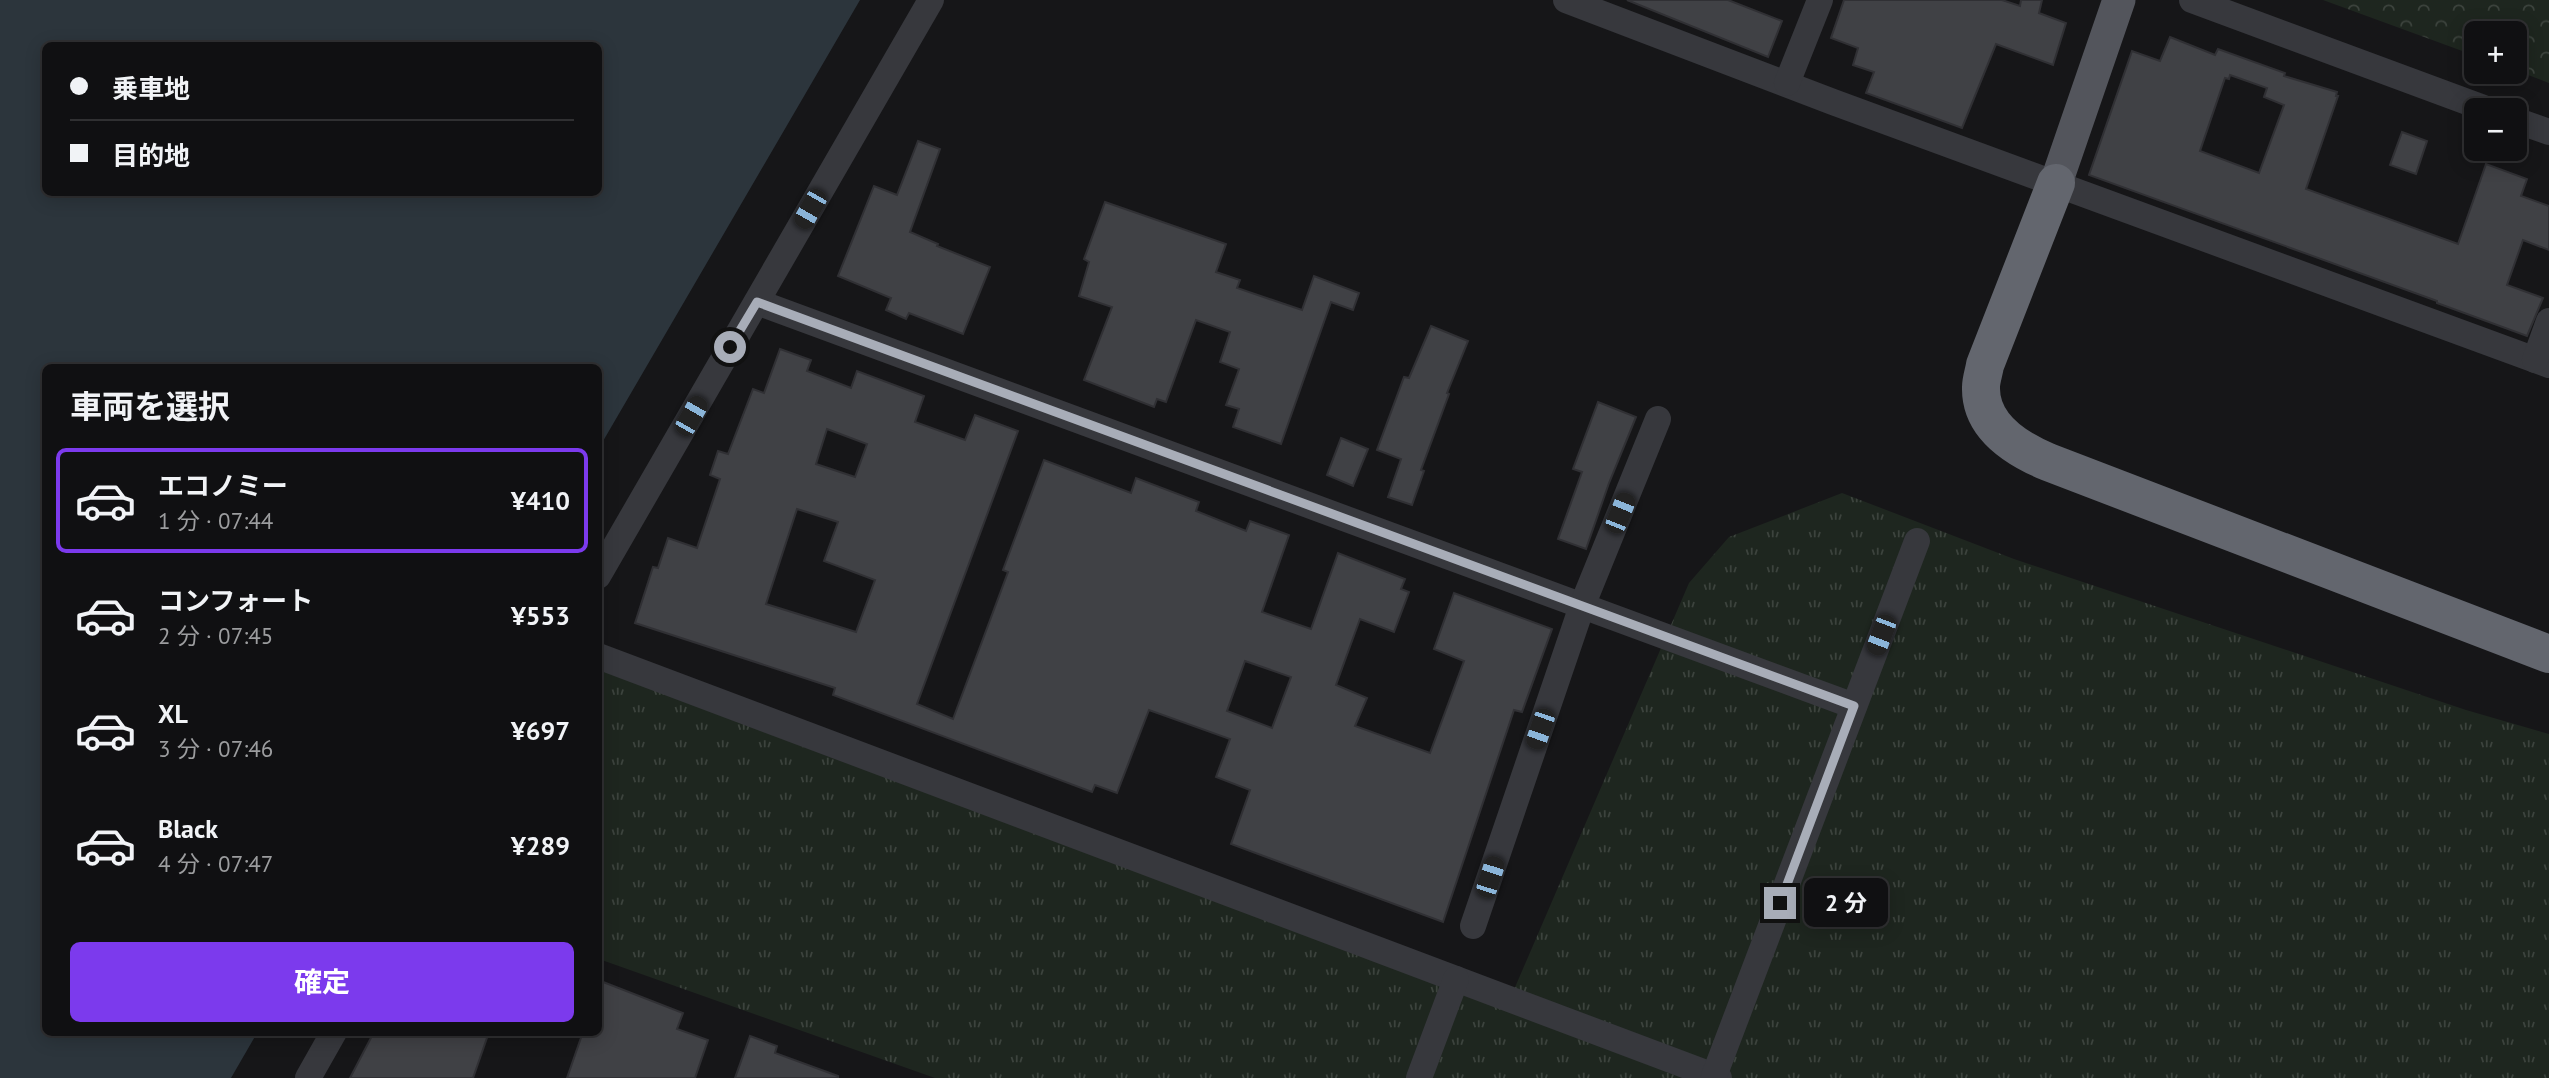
<!DOCTYPE html>
<html lang="ja">
<head>
<meta charset="utf-8">
<style>
	body { margin:0; font-family:"PT Sans","Noto Sans JP",sans-serif; background:#19191b; color:#f1f3f6; height:100vh; display:flex; flex-direction:column; font-size:26px; white-space:nowrap }
	* { box-sizing:border-box; margin:0 }
	p { font-size:23px; color:#9c9d9f }
	.icon { flex:none; width:38px; height:38px; fill:none; stroke:currentColor; stroke-width:2; stroke-linecap:round; stroke-linejoin:round }
	.map { position:relative; flex:1; overflow:hidden }
	.sheet { position:absolute; left:42px; top:364px; width:560px; height:672px; display:flex; flex-direction:column; background:#101012; border-radius:10px; box-shadow:0 4px 18px #0003,0 0 0 2px #303032 }
	.sheet>* { flex:none }
	.top-card { position:absolute; left:42px; top:42px; width:560px; height:154px; border-radius:10px; box-shadow:0 4px 18px #0003,0 0 0 2px #303032; display:grid; align-content:center; height:154px; padding:0 28px; background:#101012 }
	.fabs { position:absolute; left:2464px; top:21px; display:grid; gap:14px }
	.fabs a { display:grid; place-items:center; width:63px; height:63px; border-radius:10px; background:#101012; box-shadow:0 4px 18px #0003,0 0 0 2px #303032; font-size:35px }
	.end { position:absolute; width:32px; height:32px; margin:-16px; border:9px solid #a8adb8; background:#111; box-shadow:0 0 0 4px #111 }
	.from { border-radius:50% }
	.bubble { position:absolute; height:49px; border-radius:10px; background:#101012; box-shadow:0 4px 18px #0003,0 0 0 2px #303032; font-size:23px; font-weight:700; line-height:49px; text-align:center }
	.car { position:absolute; width:21px; height:42px; margin:-21px -10px; border-radius:9px; box-shadow:0 0 5px 2px #0007; background:linear-gradient(#222 24%,#8ab4d8 0 40%,#222 0 76%,#8ab4d8 0 86%,#222 0) }
	.top-card b { display:flex; align-items:center; gap:24px; height:66px; font-size:26px }
	.top-card b+b { border-top:2px solid #303032 }
	.top-card i { width:18px; height:18px; background:#f1f3f6 }
	ul { padding:0; list-style:none }
	li { display:flex; align-items:center; gap:21px; height:105px; margin:0 14px 10px; padding:0 14px; border:4px solid transparent; border-radius:10px }
	li div { flex:1 }
	li b { display:block; font-size:26px }
	li em { font-style:normal; font-weight:700 }
	li.on { border-color:#7c3aed }
	li>.icon { width:63px; height:63px; stroke-width:1.5 }
	h2 { padding:0 28px; font-size:32px; line-height:84px }
	.action { display:flex; gap:14px; margin-top:auto; padding:14px 28px }
	.action a { flex:1; height:80px; border-radius:10px; background:#7c3aed; color:#fff; font-size:28px; font-weight:700; line-height:80px; text-align:center }
	.map>svg:first-child { display:block }
	.grass { fill:url(#grass-tufts) }
	.forest { fill:url(#forest-crowns) }
	.water { fill:#2c353c; fill-rule:evenodd }
	.building { fill:#404145; stroke:#303034; stroke-width:2; fill-rule:evenodd }
	.lines { fill:none; stroke-linecap:round; stroke-linejoin:round }
	.minor { stroke:#37383d; stroke-width:26 }
	.major { stroke:#53555c; stroke-width:33 }
	.highway { stroke:#63666e; stroke-width:38 }
	.route { stroke:#a8adb8; stroke-width:9 }
</style>
</head>
<body>
<div class="map">
<svg width="2549" height="1078" viewBox="0 0 2549 1078">
	<defs>
		<pattern id="grass-tufts" width="24" height="20" patternUnits="userSpaceOnUse" patternTransform="scale(1.75)"><rect width="24" height="20" fill="#1e261f"/><path d="M3 7l-1-3M5 7V3M7 7l1-3M15 17l-1-3M17 17v-4M19 17l1-3" fill="none" stroke="#3c433d"/></pattern>
		<pattern id="forest-crowns" width="20" height="18" patternUnits="userSpaceOnUse" patternTransform="scale(1.75)"><rect width="20" height="18" fill="#1e261f"/><path d="M2 6a3 3 0 1 1 6 0M12 15a3 3 0 1 1 6 0" fill="none" stroke="#3c433d"/></pattern>
	</defs>
	<rect width="100%" height="100%" fill="#161618"/>
	<path class="grass" d="M 1842,493 L 2014,559 L 2466,710 L 2549,734 L 2549,1078 L 935,1078 L 599,959 L 599,657 L 1513,992 L 1689,583 L 1729,537 Z"/>
	<path class="forest" d="M 2323,0 L 2549,0 L 2549,83 L 2515,70 L 2515,33 L 2476,33 L 2476,56 Z"/>
	<path class="water" d="M 0,0 L 860,0 L 599,448 L 598,368 L 46,368 L 46,1032 L 257,1033 L 231,1078 L 0,1078 ZM 46,46 L 598,46 L 598,192 L 46,192 Z"/>
	<g class="building">
		<path d="M 1627,0 L 1728,0 L 1782,21 L 1768,57 Z"/>
		<path d="M 1844,0 L 2002,0 L 2020,6 L 2021,0 L 2042,0 L 2039,13 L 2066,23 L 2053,65 L 1996,44 L 1962,128 L 1866,93 L 1874,72 L 1853,65 L 1858,48 L 1831,38 Z"/>
		<path d="M 2170,37 L 2215,55 L 2218,49 L 2285,73 L 2284,76 L 2337,92 L 2336,96 L 2338,96 L 2306,189 L 2458,244 L 2486,164 L 2527,179 L 2521,196 L 2549,206 L 2549,250 L 2523,240 L 2507,285 L 2543,298 L 2527,336 L 2437,303 L 2437,301 L 2089,175 L 2132,51 L 2160,61 ZM 2230,75 L 2267,88 L 2264,97 L 2284,105 L 2259,173 L 2200,151 L 2225,78 L 2229,79 Z"/>
		<path d="M 2402,132 L 2427,141 L 2416,174 L 2390,165 Z"/>
		<path d="M 918,141 L 940,149 L 910,232 L 938,244 L 937,246 L 990,267 L 963,334 L 909,313 L 906,319 L 886,310 L 891,298 L 838,276 L 874,186 L 897,195 Z"/>
		<path d="M 1105,202 L 1226,244 L 1216,272 L 1240,280 L 1237,288 L 1302,310 L 1314,276 L 1359,293 L 1353,310 L 1331,302 L 1281,444 L 1233,427 L 1239,409 L 1226,405 L 1239,369 L 1220,362 L 1230,332 L 1196,320 L 1166,402 L 1157,399 L 1154,407 L 1084,380 L 1112,307 L 1079,296 L 1089,262 L 1084,259 Z"/>
		<path d="M 1431,326 L 1468,341 L 1447,393 L 1449,394 L 1421,470 L 1424,471 L 1412,505 L 1388,497 L 1401,459 L 1377,450 L 1404,377 L 1409,378 Z"/>
		<path d="M 780,349 L 811,360 L 807,371 L 851,388 L 857,371 L 924,396 L 915,422 L 965,440 L 975,415 L 1018,431 L 917,704 L 953,719 L 1008,572 L 1003,570 L 1044,460 L 1131,493 L 1136,478 L 1199,502 L 1196,511 L 1246,531 L 1250,521 L 1289,535 L 1262,612 L 1311,629 L 1338,553 L 1405,579 L 1401,589 L 1409,592 L 1394,632 L 1360,619 L 1336,685 L 1367,698 L 1355,726 L 1430,753 L 1464,661 L 1434,649 L 1454,593 L 1552,629 L 1522,712 L 1514,710 L 1443,922 L 1231,844 L 1250,790 L 1216,777 L 1230,739 L 1149,710 L 1117,793 L 1095,785 L 1092,792 L 833,695 L 835,688 L 635,623 L 653,567 L 658,568 L 668,538 L 697,548 L 720,479 L 710,475 L 718,451 L 728,454 L 753,389 L 764,393 ZM 827,429 L 867,444 L 855,477 L 816,464 ZM 797,509 L 838,522 L 824,561 L 875,580 L 856,632 L 766,604 ZM 1245,661 L 1291,677 L 1272,728 L 1227,711 Z"/>
		<path d="M 1598,402 L 1636,417 L 1609,483 L 1586,549 L 1558,539 L 1582,472 L 1573,469 Z"/>
		<path d="M 1341,438 L 1368,449 L 1353,486 L 1327,475 Z"/>
		<path d="M 598,980 L 683,1013 L 677,1029 L 708,1040 L 695,1078 L 567,1078 L 583,1032 L 598,1032 Z"/>
		<path d="M 374,1032 L 489,1032 L 473,1078 L 350,1078 Z"/>
		<path d="M 750,1036 L 777,1046 L 775,1053 L 838,1076 L 838,1078 L 735,1078 Z"/>
	</g>
	<g class="lines">
		<g class="minor">
			<path d="M 1566,0 L 1833,102 L 2549,365"/>
			<path d="M 2192,0 L 2489,110"/>
			<path d="M 1787,83 L 1820,0"/>
			<path d="M 2515,120 L 2549,132"/>
			<path d="M 757,302 L 1854,706"/>
			<path d="M 2535,360 L 2549,321"/>
			<path d="M 598,576 L 931,0"/>
			<path d="M 598,656 L 1719,1078"/>
			<path d="M 1473,926 L 1582,606 L 1658,419"/>
			<path d="M 1714,1076 L 1917,541"/>
			<path d="M 308,1078 L 334,1032"/>
			<path d="M 1419,1078 L 1456,979"/>
		</g>
		<path class="major" d="M 2056,183 L 2119,0"/>
		<path class="highway" d="M 2056,183 L 1985,365 C 1984,372 1981,380 1981,387 C 1980,427 2017,449 2048,462 L 2549,654"/>
	</g>
	<g class="lines">
		<path class="route" d="M 730,347 L 757,302 L 1854,706 L 1780,903"/>
	</g>
</svg>
<div class="fabs">
<a>+</a>
<a>−</a>
</div>
<i class="end from" style="left:730px;top:347px"></i>
<i class="end" style="left:1780px;top:903px"></i>
<div class="bubble" style="left:1804px;top:878px;width:84px">2 分</div>
<i class="car" style="left:810px;top:209px;rotate:210deg"></i>
<i class="car" style="left:691px;top:416px;rotate:30deg"></i>
<i class="car" style="left:1620px;top:513px;rotate:22deg"></i>
<i class="car" style="left:1881px;top:635px;rotate:201deg"></i>
<i class="car" style="left:1540px;top:729px;rotate:199deg"></i>
<i class="car" style="left:1490px;top:877px;rotate:18deg"></i>
<div class="top-card">
<b><i class="from"></i>乗車地</b>
<b><i></i>目的地</b>
</div>
<section class="sheet">
<h2>車両を選択</h2>
<ul>
<li class="on"><svg class="icon" aria-label="car" viewBox="0 0 24 24"><path d="M5 17H2v-5l4-1 3-4h7l3 4 3 1v5h-3M9 17h6M6 11h13"/><circle cx="7" cy="17" r="2"/><circle cx="17" cy="17" r="2"/></svg><div><b>エコノミー</b><p>1 分 · 07:44</p></div><em>¥410</em></li>
<li><svg class="icon" aria-label="car" viewBox="0 0 24 24"><path d="M5 17H2v-5l4-1 3-4h7l3 4 3 1v5h-3M9 17h6M6 11h13"/><circle cx="7" cy="17" r="2"/><circle cx="17" cy="17" r="2"/></svg><div><b>コンフォート</b><p>2 分 · 07:45</p></div><em>¥553</em></li>
<li><svg class="icon" aria-label="car" viewBox="0 0 24 24"><path d="M5 17H2v-5l4-1 3-4h7l3 4 3 1v5h-3M9 17h6M6 11h13"/><circle cx="7" cy="17" r="2"/><circle cx="17" cy="17" r="2"/></svg><div><b>XL</b><p>3 分 · 07:46</p></div><em>¥697</em></li>
<li><svg class="icon" aria-label="car" viewBox="0 0 24 24"><path d="M5 17H2v-5l4-1 3-4h7l3 4 3 1v5h-3M9 17h6M6 11h13"/><circle cx="7" cy="17" r="2"/><circle cx="17" cy="17" r="2"/></svg><div><b>Black</b><p>4 分 · 07:47</p></div><em>¥289</em></li>
</ul>
<div class="action"><a>確定</a></div>
</section>
</div>
</body>
</html>
